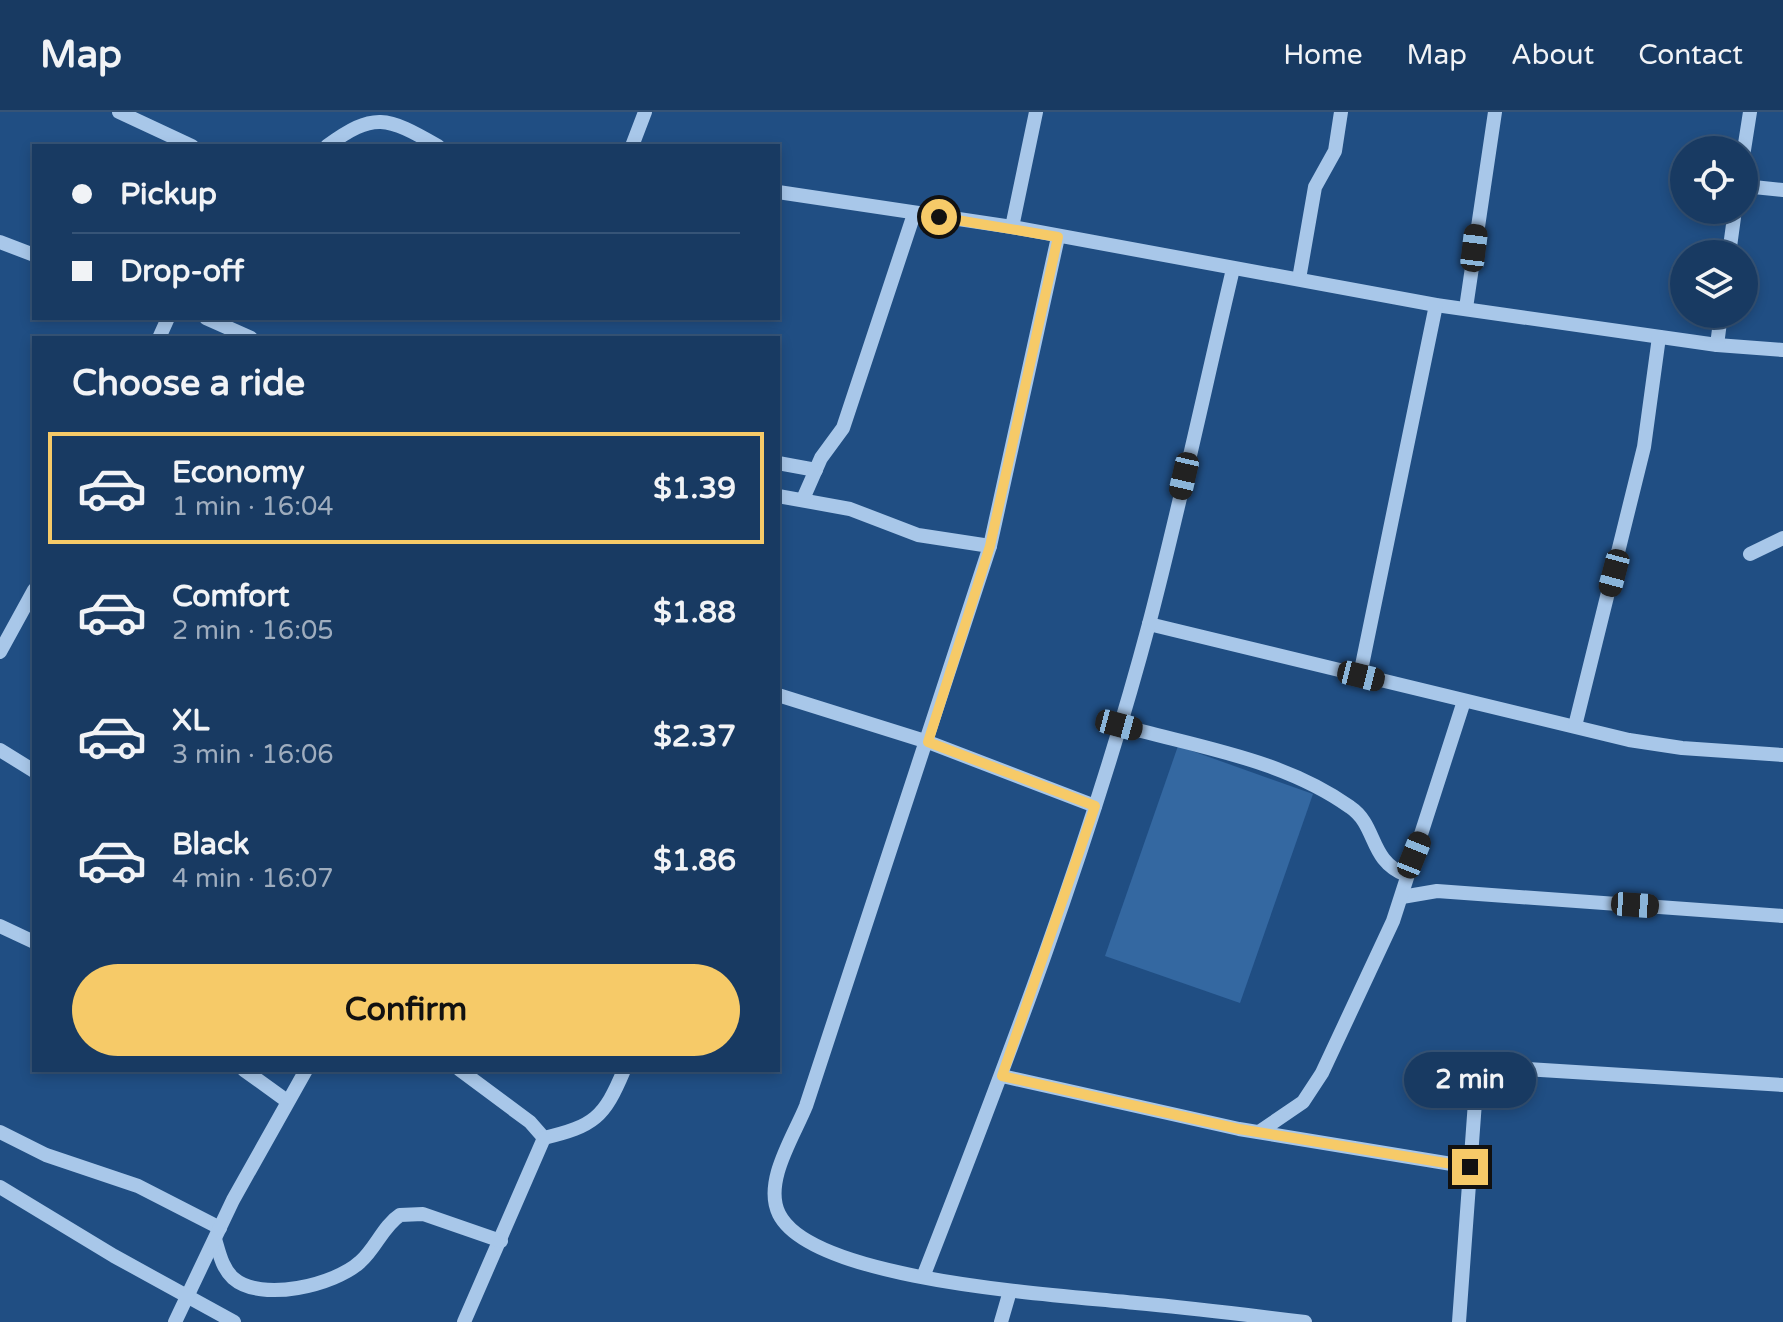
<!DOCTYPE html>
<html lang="en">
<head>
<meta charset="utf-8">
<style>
	body { margin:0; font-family:"Varela Round",sans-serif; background:#25456b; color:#f1f3f6; height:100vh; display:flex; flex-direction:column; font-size:30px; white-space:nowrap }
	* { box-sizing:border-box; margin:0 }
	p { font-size:26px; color:#9fadbe }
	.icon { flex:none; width:44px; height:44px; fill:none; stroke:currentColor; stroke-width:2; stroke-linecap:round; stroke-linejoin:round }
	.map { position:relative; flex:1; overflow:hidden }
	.details { position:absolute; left:32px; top:224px; width:748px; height:736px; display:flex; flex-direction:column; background:#183a62; border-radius:0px; box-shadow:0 4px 12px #0003,0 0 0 2px #365477 }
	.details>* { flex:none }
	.hud { position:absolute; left:32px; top:32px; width:748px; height:176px; border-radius:0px; box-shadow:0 4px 12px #0003,0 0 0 2px #365477; display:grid; align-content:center; height:176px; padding:0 40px; background:#183a62 }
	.buttons { position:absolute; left:1670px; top:24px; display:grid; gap:16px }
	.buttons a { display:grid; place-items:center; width:88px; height:88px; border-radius:50%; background:#183a62; box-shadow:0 4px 12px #0003,0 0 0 2px #365477; font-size:40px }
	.end { position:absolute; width:36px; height:36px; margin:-18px; border:10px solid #f6ca68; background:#111; box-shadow:0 0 0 4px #111 }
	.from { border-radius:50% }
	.bubble { position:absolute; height:56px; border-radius:28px; background:#183a62; box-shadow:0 4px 12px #0003,0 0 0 2px #365477; font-size:26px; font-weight:700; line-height:56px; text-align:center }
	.car { position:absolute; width:24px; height:48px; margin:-24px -12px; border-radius:10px; box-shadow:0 0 6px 2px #0007; background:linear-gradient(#222 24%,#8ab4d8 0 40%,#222 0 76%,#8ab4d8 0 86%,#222 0) }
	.hud b { display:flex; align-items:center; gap:28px; height:76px; font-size:30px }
	.hud b+b { border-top:2px solid #365477 }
	.hud i { width:20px; height:20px; background:#f1f3f6 }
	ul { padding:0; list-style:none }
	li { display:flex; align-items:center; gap:24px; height:112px; margin:0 16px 12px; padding:0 24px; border:4px solid transparent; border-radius:0px }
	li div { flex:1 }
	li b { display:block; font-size:30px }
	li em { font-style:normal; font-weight:700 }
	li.active { border-color:#f6ca68 }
	li>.icon { width:72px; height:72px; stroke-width:1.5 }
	h2 { padding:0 40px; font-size:36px; line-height:96px }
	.cta { display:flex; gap:16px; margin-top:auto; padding:16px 40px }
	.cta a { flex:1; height:92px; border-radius:48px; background:#f6ca68; color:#111; font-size:32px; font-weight:700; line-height:92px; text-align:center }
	header { display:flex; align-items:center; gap:48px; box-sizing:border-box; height:112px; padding:0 40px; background:#183a62; border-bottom:2px solid #365477 }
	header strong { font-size:38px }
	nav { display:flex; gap:44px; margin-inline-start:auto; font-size:28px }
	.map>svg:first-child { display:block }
	.green { fill:#3468a1 }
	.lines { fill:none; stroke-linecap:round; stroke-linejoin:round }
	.minor { stroke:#a8c7e9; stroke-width:14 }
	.route { stroke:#f6ca68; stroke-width:10 }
</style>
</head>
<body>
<header>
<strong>Map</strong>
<nav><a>Home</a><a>Map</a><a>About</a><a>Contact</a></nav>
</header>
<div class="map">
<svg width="1783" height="1210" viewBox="0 0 1783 1210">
	<rect width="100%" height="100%" fill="#204e83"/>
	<path class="green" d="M 1178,634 L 1313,682 L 1240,891 L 1105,844 Z"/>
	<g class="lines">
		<g class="minor">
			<path d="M 119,0 L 192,34"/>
			<path d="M 327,34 C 374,0 386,4 438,34"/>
			<path d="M 632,34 L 645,0"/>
			<path d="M 1744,38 L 1750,0"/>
			<path d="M 1744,74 L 1783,78"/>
			<path d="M 778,80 L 1012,115 L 1436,193 L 1717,233 L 1783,238"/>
			<path d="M 1012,115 L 1036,0"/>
			<path d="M 1058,125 L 990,434 L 806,994 C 794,1024 763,1070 779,1102 C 813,1170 1064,1183 1136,1191 C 1192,1196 1249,1203 1305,1210"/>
			<path d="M 0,130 L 34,143"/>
			<path d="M 1729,142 L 1735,98"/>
			<path d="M 1299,167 L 1315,75 L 1335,39 L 1341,0"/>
			<path d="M 1466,196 L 1495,0"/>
			<path d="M 206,206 L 251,226"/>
			<path d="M 159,226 L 168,206"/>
			<path d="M 1717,233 L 1721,202"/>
			<path d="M 778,351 L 816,358"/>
			<path d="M 778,384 L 850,397 L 918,423 L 990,434"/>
			<path d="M 803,387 L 821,346 L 843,316 L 914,102"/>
			<path d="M 1750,442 L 1783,426"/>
			<path d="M 1149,512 L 1629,628 L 1682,636 L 1783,643"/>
			<path d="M 0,540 L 34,478"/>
			<path d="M 1360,563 L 1436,193"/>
			<path d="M 778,583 L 928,630 L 1095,694"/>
			<path d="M 1119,613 C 1197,635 1283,647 1350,695 C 1378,714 1368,748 1406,763"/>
			<path d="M 1575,614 L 1644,335 L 1659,225"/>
			<path d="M 0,638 L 34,659"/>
			<path d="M 1402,785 L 1437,779 L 1783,804"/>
			<path d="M 0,814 L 34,830"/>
			<path d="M 244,958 L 287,989"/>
			<path d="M 460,958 L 530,1010 L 544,1026 L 464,1210"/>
			<path d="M 1002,964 L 1239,1017 L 1470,1055"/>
			<path d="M 0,1020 L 46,1043 L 138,1074 L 220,1116"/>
			<path d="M 1259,1020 L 1303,990 L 1322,961 L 1393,809 L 1464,589"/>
			<path d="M 544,1026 C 594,1014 604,1006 624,958"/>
			<path d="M 0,1075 L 114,1144 L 234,1210"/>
			<path d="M 215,1127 C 219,1140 222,1156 233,1166 C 261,1191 335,1173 360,1150 C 376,1136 383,1114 400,1103 L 423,1102 L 501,1129"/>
			<path d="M 923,1165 C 1007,950 1090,734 1149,512 C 1180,394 1205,275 1233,157"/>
			<path d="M 175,1210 L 233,1088 L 306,958"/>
			<path d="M 1001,1210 L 1010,1179"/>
			<path d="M 1459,1210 L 1476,976 L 1488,960 L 1510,956 L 1783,973"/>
		</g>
	</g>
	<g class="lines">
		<path class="route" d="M 939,105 L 1058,125 L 990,434 L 928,630 L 1095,694 L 1002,964 L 1239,1017 L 1470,1055"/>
	</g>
</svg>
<div class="buttons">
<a><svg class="icon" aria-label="locate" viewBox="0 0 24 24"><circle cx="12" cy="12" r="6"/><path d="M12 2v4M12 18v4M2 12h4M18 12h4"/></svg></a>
<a><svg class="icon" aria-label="layers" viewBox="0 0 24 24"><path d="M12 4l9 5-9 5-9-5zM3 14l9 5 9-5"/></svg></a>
</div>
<i class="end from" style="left:939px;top:105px"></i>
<i class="end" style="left:1470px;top:1055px"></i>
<div class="bubble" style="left:1404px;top:940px;width:132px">2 min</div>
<i class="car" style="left:1474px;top:136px;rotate:7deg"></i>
<i class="car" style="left:1184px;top:364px;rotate:193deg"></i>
<i class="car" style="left:1614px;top:461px;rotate:195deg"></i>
<i class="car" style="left:1361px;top:564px;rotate:104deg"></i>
<i class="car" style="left:1119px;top:613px;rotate:105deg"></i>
<i class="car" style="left:1414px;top:743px;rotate:22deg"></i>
<i class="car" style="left:1635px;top:793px;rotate:94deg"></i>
<div class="hud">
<b><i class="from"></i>Pickup</b>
<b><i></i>Drop-off</b>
</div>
<section class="details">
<h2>Choose a ride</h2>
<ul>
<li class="active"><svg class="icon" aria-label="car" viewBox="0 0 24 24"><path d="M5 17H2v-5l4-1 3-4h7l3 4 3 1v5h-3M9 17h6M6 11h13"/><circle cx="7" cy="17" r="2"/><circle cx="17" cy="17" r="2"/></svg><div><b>Economy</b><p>1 min · 16:04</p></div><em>$1.39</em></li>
<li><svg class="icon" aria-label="car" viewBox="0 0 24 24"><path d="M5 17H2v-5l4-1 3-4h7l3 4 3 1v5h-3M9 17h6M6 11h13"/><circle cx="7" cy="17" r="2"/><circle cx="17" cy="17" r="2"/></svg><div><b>Comfort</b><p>2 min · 16:05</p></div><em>$1.88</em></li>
<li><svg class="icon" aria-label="car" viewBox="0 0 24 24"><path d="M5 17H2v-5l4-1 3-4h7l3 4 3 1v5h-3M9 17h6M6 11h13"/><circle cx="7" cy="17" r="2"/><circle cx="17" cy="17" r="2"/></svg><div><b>XL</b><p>3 min · 16:06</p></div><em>$2.37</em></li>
<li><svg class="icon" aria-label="car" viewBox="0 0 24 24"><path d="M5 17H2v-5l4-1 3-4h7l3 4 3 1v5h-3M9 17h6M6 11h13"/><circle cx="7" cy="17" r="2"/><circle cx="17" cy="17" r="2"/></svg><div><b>Black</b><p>4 min · 16:07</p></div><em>$1.86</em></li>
</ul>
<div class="cta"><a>Confirm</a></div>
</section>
</div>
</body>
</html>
